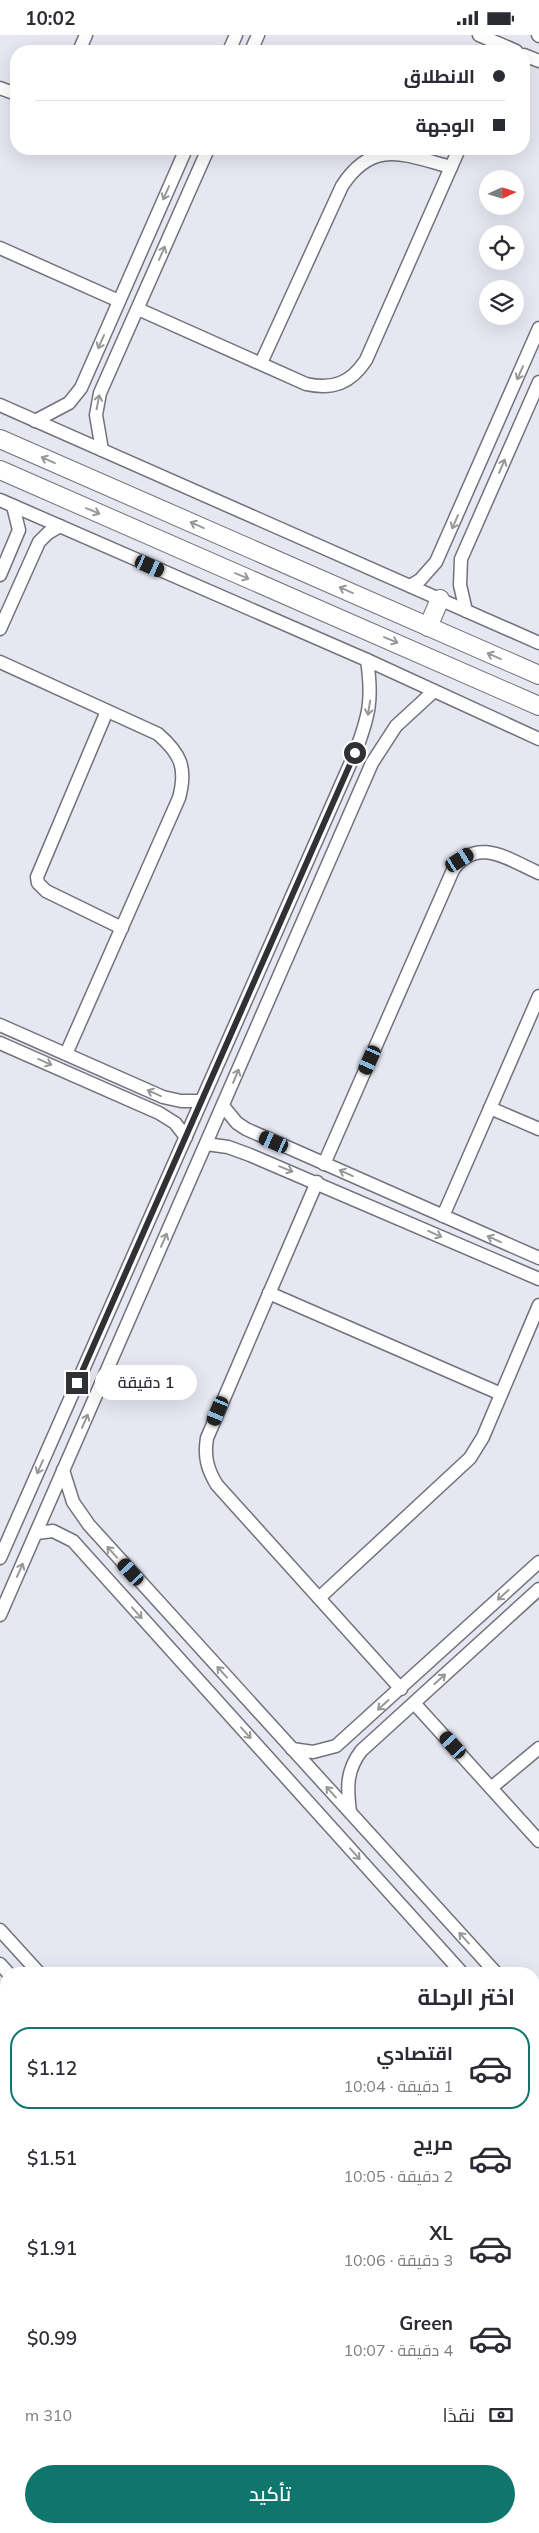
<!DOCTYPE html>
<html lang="ar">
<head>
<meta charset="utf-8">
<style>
	body { margin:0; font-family:Mulish,Cairo,sans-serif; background:#f2f2f3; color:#2b2b33; direction:rtl; height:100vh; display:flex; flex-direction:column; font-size:19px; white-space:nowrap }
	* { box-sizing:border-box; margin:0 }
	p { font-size:16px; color:#7c7c81 }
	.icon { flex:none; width:28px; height:28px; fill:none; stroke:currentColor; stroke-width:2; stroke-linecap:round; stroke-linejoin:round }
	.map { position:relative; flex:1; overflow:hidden; direction:ltr }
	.sheet { position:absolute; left:0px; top:1932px; width:540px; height:566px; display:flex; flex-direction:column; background:#fff; border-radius:20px 20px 0 0; box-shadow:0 5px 20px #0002; direction:rtl }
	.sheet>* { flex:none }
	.hud { position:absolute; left:10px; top:10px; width:520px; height:110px; border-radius:20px; box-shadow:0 5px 20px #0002; direction:rtl; display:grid; align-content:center; height:110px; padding:0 25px; background:#fff }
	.needle { width:32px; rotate:86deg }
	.buttons { position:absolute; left:479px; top:135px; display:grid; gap:10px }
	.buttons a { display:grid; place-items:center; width:45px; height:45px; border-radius:50%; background:#fff; box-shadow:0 5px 20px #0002; font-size:25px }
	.end { position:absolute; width:22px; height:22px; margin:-11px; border:6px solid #303135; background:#fff; box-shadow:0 0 0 2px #fff }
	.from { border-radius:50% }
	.bubble { position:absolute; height:35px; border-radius:18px; background:#fff; box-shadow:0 5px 20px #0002; font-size:16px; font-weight:600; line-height:35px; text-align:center; direction:rtl }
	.car { position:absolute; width:15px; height:30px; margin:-15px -8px; border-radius:6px; box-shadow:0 0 4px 1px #0007; background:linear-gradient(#222 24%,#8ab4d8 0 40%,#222 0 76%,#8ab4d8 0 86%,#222 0) }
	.hud b { display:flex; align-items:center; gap:18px; height:48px; font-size:19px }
	.hud b+b { border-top:1px solid #e1e1e2 }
	.hud i { width:12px; height:12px; background:#2b2b33 }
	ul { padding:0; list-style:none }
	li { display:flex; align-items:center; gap:15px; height:82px; margin:0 10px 8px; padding:0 15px; border:2px solid transparent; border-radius:20px }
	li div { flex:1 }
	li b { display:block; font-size:19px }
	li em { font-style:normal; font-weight:600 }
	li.on { border-color:#0f766e }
	li>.icon { width:45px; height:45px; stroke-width:1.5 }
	h2 { padding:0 25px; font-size:22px; line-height:60px }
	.pay { display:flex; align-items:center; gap:12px; height:55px; padding:0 25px; font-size:19px }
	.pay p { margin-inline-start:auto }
	.action { display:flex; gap:10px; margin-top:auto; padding:10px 25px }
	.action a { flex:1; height:58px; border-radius:30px; background:#0f766e; color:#fff; font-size:20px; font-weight:600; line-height:58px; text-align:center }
	.status { display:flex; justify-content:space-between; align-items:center; height:35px; padding:0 25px; background:#fff; direction:ltr }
	.status svg { height:14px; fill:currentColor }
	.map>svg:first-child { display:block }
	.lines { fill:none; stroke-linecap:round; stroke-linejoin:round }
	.street-casing { stroke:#71727b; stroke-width:15 }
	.secondary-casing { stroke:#71727b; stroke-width:20 }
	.street { stroke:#fff; stroke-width:12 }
	.secondary { stroke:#fff; stroke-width:18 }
	.oneway { stroke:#98989a }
	.route { stroke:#303135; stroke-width:6 }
</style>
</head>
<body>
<div class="status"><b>10:02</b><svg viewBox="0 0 49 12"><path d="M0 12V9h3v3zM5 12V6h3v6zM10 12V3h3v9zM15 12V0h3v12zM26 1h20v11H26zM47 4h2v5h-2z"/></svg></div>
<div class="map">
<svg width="539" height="2498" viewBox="0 0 539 2498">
	<rect width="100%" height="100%" fill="#e6e7f1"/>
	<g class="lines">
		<defs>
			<g id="street">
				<path d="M 479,0 L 516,16"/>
				<path d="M 538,0 L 539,1"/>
				<path d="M 79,16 L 86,0"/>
				<path d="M 229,16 L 236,0"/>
				<path d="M 251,16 L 258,0"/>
				<path d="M 524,20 L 539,26"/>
				<path d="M 0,53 L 16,59"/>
				<path d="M 0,213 L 119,266"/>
				<path d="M 138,274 L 306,349 C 333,355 351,348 366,325 L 459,114"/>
				<path d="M 261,328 L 342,151 C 373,103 405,120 451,132"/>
				<path d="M 0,370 L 539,608"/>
				<path d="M 35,386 L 69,368 L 81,353 L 186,114"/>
				<path d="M 102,415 L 96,380 L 100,358 L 208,114"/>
				<path d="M 0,465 L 367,625 L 539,704"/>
				<path d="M 0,540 L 19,495 L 13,471"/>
				<path d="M 410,551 L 420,545 L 436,527 L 539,293"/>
				<path d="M 466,576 L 460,550 L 461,524 L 539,347"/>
				<path d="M 0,594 L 39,507 L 48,498 L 60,491"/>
				<path d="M 0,627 L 158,699 C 181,719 187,733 179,763 L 66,1019"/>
				<path d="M 107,676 L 37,842 L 38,848 L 46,856 L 122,893"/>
				<path d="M 0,990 L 163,1062 L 181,1066 L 201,1066"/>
				<path d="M 0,1008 L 159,1078 L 175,1088 L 186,1102"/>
				<path d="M 223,1071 L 237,1088 L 246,1094 L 539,1223"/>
				<path d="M 490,1073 L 539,1094"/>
				<path d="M 206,1109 L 228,1112 L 250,1120 L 539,1244"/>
				<path d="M 324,1129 L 453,835 C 477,800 509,825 539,838"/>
				<path d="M 317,1147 L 207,1403 C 204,1421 207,1434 217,1450 L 401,1654"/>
				<path d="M 443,1181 L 539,961"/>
				<path d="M 269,1258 L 501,1359"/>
				<path d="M 63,1435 L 73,1467 L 89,1490 L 497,1939"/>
				<path d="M 36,1498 L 53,1496 L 73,1506 L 463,1939"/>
				<path d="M 0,1523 L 355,718 C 369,681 373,665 367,625"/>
				<path d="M 319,1563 L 470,1423 L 483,1402 L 539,1270"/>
				<path d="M 0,1580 L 372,728 L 396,691 L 434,656"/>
				<path d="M 414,1668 L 539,1806"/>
				<path d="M 292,1714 L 313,1717 L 336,1711 L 539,1527"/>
				<path d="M 491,1753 L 539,1713"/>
				<path d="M 350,1777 C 347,1753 346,1736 361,1716 L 539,1554"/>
				<path d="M 0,1895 L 40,1939"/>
				<path d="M 0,1929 L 9,1939"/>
				<path d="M 534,1979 L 539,1985"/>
				<path d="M 534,2017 L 539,2023"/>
				<path d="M 0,2108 L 6,2115"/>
				<path d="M 0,2162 L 6,2158"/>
				<path d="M 0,2308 L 6,2304"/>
				<path d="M 0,2451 L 6,2448"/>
				<path d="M 534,2486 L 539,2492"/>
				<path d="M 347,2492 L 352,2498"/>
				<path d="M 458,2492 L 463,2498"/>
				<path d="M 513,2492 L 518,2498"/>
				<path d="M 442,2498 L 448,2492"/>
				<path d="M 473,2498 L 488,2492"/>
			</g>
			<g id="secondary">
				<path d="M 0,404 L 539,640"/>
				<path d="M 0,435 L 539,671"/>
				<path d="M 428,592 L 440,564"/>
			</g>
		</defs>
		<use href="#street" class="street-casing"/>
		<use href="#secondary" class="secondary-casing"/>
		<use href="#street" class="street"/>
		<use href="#secondary" class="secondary"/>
	</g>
	<defs><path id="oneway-shaft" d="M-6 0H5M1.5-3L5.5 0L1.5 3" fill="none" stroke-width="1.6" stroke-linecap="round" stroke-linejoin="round" transform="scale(1.25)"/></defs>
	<g class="oneway">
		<use href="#oneway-shaft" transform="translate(166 158) rotate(114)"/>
		<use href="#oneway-shaft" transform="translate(162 218) rotate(-66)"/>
		<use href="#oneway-shaft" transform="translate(101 307) rotate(114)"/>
		<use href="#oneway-shaft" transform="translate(520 338) rotate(114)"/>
		<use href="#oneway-shaft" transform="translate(98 367) rotate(-79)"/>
		<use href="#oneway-shaft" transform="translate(48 425) rotate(-156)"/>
		<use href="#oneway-shaft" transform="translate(502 431) rotate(-67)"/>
		<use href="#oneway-shaft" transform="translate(93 476) rotate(23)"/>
		<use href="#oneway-shaft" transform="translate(455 487) rotate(114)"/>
		<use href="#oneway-shaft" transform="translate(197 490) rotate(-156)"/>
		<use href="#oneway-shaft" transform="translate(242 541) rotate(23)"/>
		<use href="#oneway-shaft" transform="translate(346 555) rotate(-156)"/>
		<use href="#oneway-shaft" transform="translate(391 605) rotate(23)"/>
		<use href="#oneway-shaft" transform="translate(494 621) rotate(-156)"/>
		<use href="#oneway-shaft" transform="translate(369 673) rotate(99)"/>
		<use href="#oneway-shaft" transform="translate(45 1027) rotate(24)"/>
		<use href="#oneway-shaft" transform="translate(236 1041) rotate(-67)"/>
		<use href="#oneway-shaft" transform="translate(154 1058) rotate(-156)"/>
		<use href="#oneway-shaft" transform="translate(286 1134) rotate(22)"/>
		<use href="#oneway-shaft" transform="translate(346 1138) rotate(-156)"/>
		<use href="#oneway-shaft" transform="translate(435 1199) rotate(24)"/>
		<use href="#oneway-shaft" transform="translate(494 1204) rotate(-156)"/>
		<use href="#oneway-shaft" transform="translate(164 1205) rotate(-66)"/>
		<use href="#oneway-shaft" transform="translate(85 1386) rotate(-66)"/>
		<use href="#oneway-shaft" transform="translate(40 1432) rotate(114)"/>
		<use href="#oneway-shaft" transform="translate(112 1517) rotate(-132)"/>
		<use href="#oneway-shaft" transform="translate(20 1535) rotate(-66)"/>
		<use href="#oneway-shaft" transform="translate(503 1560) rotate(138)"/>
		<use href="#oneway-shaft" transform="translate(137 1578) rotate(48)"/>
		<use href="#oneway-shaft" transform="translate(222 1637) rotate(-132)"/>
		<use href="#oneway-shaft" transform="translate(440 1644) rotate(-42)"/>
		<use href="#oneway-shaft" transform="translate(383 1670) rotate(138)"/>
		<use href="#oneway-shaft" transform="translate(246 1698) rotate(48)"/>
		<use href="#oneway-shaft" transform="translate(331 1757) rotate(-132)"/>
		<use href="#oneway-shaft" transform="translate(355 1819) rotate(48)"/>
		<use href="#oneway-shaft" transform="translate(464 1903) rotate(-132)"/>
	</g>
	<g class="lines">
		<path class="route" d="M 77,1348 L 355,718"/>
	</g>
</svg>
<div class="buttons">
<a><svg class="needle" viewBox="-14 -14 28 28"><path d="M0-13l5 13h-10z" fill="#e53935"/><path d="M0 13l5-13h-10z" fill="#7c7c81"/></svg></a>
<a><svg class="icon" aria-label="locate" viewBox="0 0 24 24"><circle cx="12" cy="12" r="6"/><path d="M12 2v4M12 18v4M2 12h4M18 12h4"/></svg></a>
<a><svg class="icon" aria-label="layers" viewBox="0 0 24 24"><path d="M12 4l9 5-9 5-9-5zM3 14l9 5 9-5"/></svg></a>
</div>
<i class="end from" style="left:355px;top:718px"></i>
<i class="end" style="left:77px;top:1348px"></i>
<div class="bubble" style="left:95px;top:1330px;width:102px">1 دقيقة</div>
<i class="car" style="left:150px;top:531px;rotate:114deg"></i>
<i class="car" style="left:460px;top:825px;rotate:57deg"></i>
<i class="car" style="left:370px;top:1025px;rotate:204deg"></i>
<i class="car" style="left:274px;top:1107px;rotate:294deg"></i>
<i class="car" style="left:218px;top:1376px;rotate:203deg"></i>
<i class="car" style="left:131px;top:1537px;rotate:318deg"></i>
<i class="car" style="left:453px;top:1710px;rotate:318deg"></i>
<div class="hud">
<b><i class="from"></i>الانطلاق</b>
<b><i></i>الوجهة</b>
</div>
<section class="sheet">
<h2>اختر الرحلة</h2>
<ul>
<li class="on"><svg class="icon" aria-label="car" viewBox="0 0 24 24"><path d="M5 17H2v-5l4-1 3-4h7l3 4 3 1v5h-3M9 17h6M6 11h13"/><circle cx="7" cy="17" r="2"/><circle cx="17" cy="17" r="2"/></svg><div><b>اقتصادي</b><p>1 دقيقة · 10:04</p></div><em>$1.12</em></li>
<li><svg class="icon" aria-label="car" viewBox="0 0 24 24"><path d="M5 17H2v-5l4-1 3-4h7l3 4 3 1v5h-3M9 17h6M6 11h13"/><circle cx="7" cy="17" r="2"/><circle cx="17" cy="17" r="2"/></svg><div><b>مريح</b><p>2 دقيقة · 10:05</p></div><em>$1.51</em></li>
<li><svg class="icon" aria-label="car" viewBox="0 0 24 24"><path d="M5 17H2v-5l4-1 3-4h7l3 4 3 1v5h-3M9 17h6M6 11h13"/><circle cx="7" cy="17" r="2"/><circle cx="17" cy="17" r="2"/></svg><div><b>XL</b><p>3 دقيقة · 10:06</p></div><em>$1.91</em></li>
<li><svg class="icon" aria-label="car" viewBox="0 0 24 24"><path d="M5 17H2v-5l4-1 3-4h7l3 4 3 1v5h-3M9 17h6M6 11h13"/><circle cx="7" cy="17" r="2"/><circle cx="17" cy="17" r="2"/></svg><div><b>Green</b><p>4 دقيقة · 10:07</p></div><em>$0.99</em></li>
</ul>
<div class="pay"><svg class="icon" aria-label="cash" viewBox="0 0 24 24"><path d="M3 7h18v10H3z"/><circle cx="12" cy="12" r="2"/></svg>نقدًا<p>310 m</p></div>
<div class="action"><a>تأكيد</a></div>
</section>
</div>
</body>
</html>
